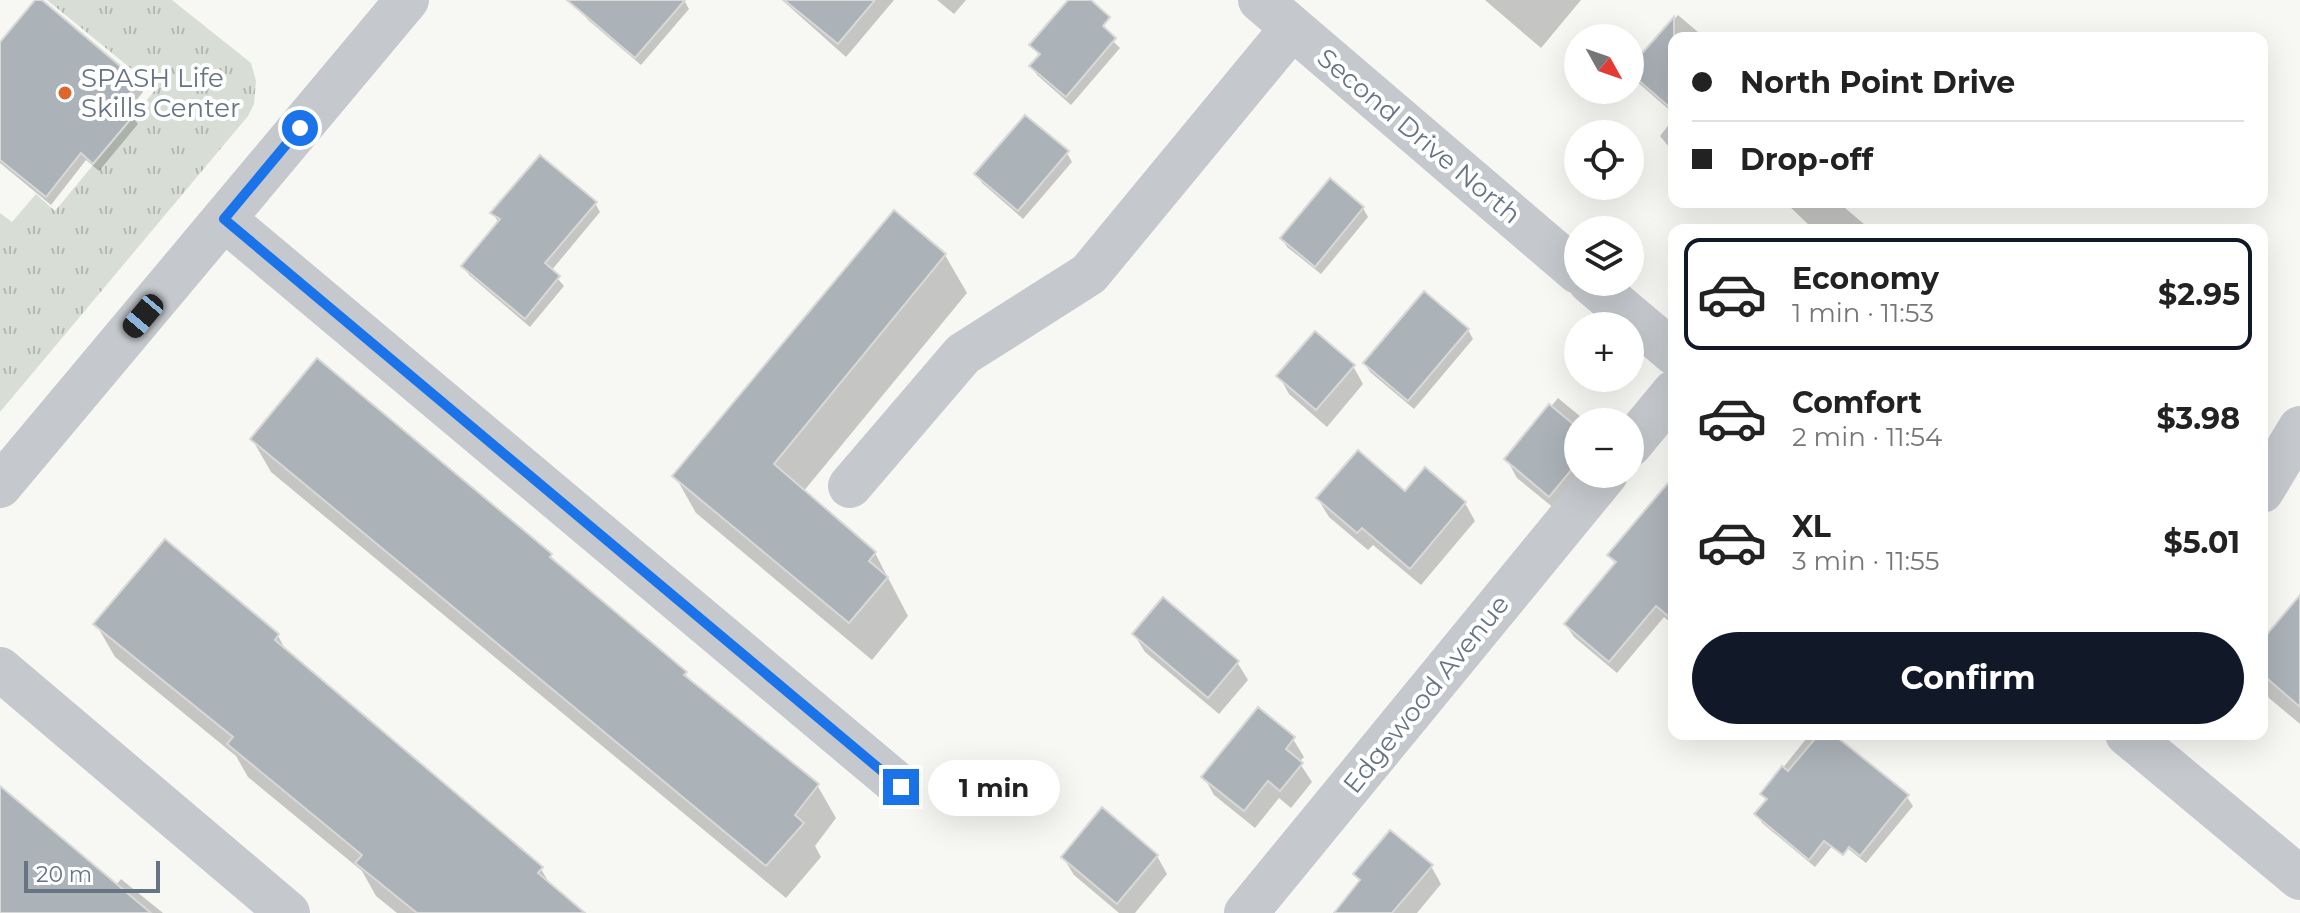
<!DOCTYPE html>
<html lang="en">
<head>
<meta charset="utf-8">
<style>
	body { margin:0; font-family:Montserrat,sans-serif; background:#f2f2f2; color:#222; height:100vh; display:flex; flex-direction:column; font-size:30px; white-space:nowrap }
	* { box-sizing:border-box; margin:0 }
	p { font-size:26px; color:#767676 }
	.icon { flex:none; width:44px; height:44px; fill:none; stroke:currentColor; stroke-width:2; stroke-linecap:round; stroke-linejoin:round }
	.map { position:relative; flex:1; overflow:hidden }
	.details { position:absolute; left:1668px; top:224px; width:600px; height:516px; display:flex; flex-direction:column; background:#fff; border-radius:16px; box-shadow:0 8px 32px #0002 }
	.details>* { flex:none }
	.banner { position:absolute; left:1668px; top:32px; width:600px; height:176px; border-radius:16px; box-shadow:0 8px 32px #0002; display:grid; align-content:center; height:176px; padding:0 24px; background:#fff }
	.needle { width:52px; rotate:130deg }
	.controls { position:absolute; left:1564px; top:24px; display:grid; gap:16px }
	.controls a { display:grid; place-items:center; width:80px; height:80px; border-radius:50%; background:#fff; box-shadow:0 8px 32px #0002; font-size:40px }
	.scale { position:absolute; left:24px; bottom:20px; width:136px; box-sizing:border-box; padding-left:8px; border:4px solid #677484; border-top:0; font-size:22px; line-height:28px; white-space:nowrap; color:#677484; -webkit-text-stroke:6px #fff; paint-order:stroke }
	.end { position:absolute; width:36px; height:36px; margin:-18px; border:10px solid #1a73e8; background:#fff; box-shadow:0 0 0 4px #fff }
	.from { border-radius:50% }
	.bubble { position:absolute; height:56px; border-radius:28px; background:#fff; box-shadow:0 8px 32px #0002; font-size:26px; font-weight:700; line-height:56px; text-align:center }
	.car { position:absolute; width:24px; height:48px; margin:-24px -12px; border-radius:10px; box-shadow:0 0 6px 2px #0007; background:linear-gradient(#222 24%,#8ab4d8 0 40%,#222 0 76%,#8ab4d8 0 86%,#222 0) }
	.banner b { display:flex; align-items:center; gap:28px; height:76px; font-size:30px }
	.banner b+b { border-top:2px solid #e0e0e0 }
	.banner i { width:20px; height:20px; background:#222 }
	ul { padding:14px 0 0; list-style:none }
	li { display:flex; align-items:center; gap:24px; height:112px; margin:0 16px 12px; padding:0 8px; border:4px solid transparent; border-radius:16px }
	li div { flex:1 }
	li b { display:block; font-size:30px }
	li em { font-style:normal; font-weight:700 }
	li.on { border-color:#111827 }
	li>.icon { width:72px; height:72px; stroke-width:1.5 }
	.button { display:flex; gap:16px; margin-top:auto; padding:16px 24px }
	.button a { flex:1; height:92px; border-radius:48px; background:#111827; color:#fff; font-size:32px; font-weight:700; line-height:92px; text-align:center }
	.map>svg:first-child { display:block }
	.grass { fill:url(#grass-tufts) }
	.shadow { fill:#0003 }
	.building { fill:#abb2b8; stroke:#d8d9d6; stroke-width:2 }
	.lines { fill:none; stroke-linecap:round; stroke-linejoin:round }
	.minor { stroke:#c5c8cc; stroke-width:44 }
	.route { stroke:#1a73e8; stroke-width:10 }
	.poi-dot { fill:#de662d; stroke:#fff; stroke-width:3 }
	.labels { text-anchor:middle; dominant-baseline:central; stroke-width:8; stroke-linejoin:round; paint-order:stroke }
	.poi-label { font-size:26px; fill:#677484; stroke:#fff; text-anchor:start }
	.street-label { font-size:26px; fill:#677484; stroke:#fff }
</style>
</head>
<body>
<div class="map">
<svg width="2300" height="913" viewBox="0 0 2300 913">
	<defs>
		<pattern id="grass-tufts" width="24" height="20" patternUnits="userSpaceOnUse" patternTransform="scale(2)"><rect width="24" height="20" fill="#d8ded5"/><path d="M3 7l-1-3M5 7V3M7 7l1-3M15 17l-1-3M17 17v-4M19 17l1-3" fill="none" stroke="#b3b9b2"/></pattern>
	</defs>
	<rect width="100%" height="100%" fill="#f7f7f4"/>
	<path class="grass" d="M 47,0 L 172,0 L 251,63 L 256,81 L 254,104 L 248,116 L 0,412 L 0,213 L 12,222 L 36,194 L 55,211 L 156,89 Z"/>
	<g class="shadow">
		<path d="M 38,0 L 138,83 L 143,92 L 128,111 L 138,124 L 99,171 L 86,160 L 51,205 L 0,163 L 0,45 Z"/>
		<path d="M 592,0 L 684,0 L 689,9 L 641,65 L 588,20 L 582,12 Z"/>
		<path d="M 782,0 L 894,0 L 846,57 Z"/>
		<path d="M 937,0 L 966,0 L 954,14 Z"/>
		<path d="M 1071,0 L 1120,48 L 1071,105 L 1037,75 L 1032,67 L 1040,57 L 1032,45 Z"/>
		<path d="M 1485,0 L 1581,0 L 1541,48 Z"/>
		<path d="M 1678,15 L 1705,38 L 1674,38 L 1674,114 L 1635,80 L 1630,71 Z"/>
		<path d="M 1674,118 L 1674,153 L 1660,136 Z"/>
		<path d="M 1067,153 L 1072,162 L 1023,219 L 982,183 L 977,174 Z"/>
		<path d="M 1785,202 L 1838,202 L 1871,230 L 1814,230 Z"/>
		<path d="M 595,203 L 600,212 L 551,271 L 564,286 L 530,327 L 469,275 L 464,266 L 498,222 L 493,213 Z"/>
		<path d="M 1363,208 L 1368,217 L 1321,274 L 1287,247 L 1282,238 Z"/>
		<path d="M 945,255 L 967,293 L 803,492 L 875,553 L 908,616 L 872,660 L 696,513 L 675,476 Z"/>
		<path d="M 1468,330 L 1473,339 L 1414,409 L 1370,372 L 1365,364 Z"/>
		<path d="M 1353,366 L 1363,384 L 1327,427 L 1289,394 L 1279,376 Z"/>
		<path d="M 1558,398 L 1587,422 L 1578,422 L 1578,474 L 1560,513 L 1517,478 L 1507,460 Z"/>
		<path d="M 252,439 L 551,556 L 556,564 L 685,673 L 692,684 L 817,785 L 836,818 L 815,846 L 821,857 L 786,898 L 271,472 Z"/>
		<path d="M 1405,494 L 1465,503 L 1475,521 L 1421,585 L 1373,545 L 1368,550 L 1329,517 L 1318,499 Z"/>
		<path d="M 1674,512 L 1674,626 L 1664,617 L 1617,673 L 1574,637 L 1566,625 L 1616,566 L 1610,555 Z"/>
		<path d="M 2300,598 L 2300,724 L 2269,698 L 2262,686 L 2262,643 Z"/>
		<path d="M 96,624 L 278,636 L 288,654 L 541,869 L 552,888 L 582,913 L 397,913 L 376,896 L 362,871 L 248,777 L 236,756 L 115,657 Z"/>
		<path d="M 1134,634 L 1237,662 L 1248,680 L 1219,714 L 1145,652 Z"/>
		<path d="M 1810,734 L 1830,734 L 1907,797 L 1913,806 L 1866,863 L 1837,840 L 1815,867 L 1762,823 L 1757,814 L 1767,802 L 1762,794 Z"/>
		<path d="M 1293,739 L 1304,757 L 1299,762 L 1312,782 L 1291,808 L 1279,798 L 1255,828 L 1214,795 L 1204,777 Z"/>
		<path d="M 0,789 L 115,886 L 121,879 L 163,913 L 0,913 Z"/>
		<path d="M 1157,856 L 1167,874 L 1135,913 L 1119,913 L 1074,875 L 1063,857 Z"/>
		<path d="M 1431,866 L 1441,884 L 1417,913 L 1337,913 L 1361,883 L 1356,874 Z"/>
	</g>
	<g class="building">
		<path d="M 35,0 L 42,0 L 139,82 L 122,103 L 135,114 L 93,164 L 81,153 L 46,197 L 0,160 L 0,42 Z"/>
		<path d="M 567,0 L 685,0 L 635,58 Z"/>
		<path d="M 784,0 L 875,0 L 838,44 Z"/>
		<path d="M 1068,0 L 1091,0 L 1110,17 L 1103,26 L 1116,38 L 1066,97 L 1029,66 L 1040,54 L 1029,45 Z"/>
		<path d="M 1674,17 L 1674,111 L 1630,73 L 1630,67 Z"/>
		<path d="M 1025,115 L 1069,151 L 1018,211 L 974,174 Z"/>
		<path d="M 540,155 L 597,202 L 545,263 L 560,276 L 525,319 L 461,266 L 500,219 L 490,213 Z"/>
		<path d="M 1330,178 L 1364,207 L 1315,267 L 1280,238 Z"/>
		<path d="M 894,210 L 946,254 L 774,464 L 876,552 L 869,561 L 888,577 L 849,623 L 672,476 Z"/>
		<path d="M 1424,291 L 1469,329 L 1408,401 L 1363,363 Z"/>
		<path d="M 1315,331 L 1355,365 L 1316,410 L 1276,376 Z"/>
		<path d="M 317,358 L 552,554 L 550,557 L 687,672 L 684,675 L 819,784 L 795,815 L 804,823 L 766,866 L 250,439 Z"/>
		<path d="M 1549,404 L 1578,428 L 1578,462 L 1549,497 L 1504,459 Z"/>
		<path d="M 1358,450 L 1405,491 L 1425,467 L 1466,502 L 1410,569 L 1362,528 L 1357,533 L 1316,498 Z"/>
		<path d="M 1674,476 L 1674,621 L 1656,606 L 1609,662 L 1564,624 L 1616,562 L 1607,555 Z"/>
		<path d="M 165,539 L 279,634 L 275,640 L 543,867 L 538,873 L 585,913 L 417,913 L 355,863 L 362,855 L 227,744 L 233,737 L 93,624 Z"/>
		<path d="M 2300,595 L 2300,707 L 2262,674 L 2262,640 Z"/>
		<path d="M 1163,597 L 1239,661 L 1208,698 L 1132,634 Z"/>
		<path d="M 1258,707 L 1295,737 L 1286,749 L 1303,763 L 1280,791 L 1268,781 L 1244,811 L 1201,777 Z"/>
		<path d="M 1819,734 L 1833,734 L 1909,795 L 1860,856 L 1849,847 L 1843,855 L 1824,841 L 1809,860 L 1754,814 L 1767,799 L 1760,794 L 1782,766 L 1788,771 Z"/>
		<path d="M 0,786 L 151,913 L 0,913 Z"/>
		<path d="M 1102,807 L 1158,855 L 1117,904 L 1061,857 Z"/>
		<path d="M 1390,830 L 1433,865 L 1392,913 L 1334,913 L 1360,880 L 1353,874 Z"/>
	</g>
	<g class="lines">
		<g class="minor">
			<path d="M 1260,0 L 1578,272"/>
			<path d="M 224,219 L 901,787"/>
			<path d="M 1590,282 L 1674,353"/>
			<path d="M 1630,445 L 1674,392"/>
			<path d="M 0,486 L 407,0"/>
			<path d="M 850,486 L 963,354 L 1089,274 L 1292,28"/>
			<path d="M 2262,491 L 2300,428"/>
			<path d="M 0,669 L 288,913"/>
			<path d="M 2127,734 L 2300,878"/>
			<path d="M 1246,913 L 1606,474"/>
		</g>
	</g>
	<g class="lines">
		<path class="route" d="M 300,128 L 224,219 L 901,787"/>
	</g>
	<circle class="poi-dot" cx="65" cy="93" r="8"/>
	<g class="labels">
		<g class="poi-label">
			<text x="81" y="78">SPASH Life<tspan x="81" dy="30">Skills Center</tspan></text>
		</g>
		<g class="street-label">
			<text transform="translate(1419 136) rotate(40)">Second Drive North</text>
			<text transform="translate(1426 694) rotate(-51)">Edgewood Avenue</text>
		</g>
	</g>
</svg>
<div class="controls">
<a><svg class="needle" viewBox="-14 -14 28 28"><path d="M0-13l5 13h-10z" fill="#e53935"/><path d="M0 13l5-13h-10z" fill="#767676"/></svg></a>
<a><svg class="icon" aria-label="locate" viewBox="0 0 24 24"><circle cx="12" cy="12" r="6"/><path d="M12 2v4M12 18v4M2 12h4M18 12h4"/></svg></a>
<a><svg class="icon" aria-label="layers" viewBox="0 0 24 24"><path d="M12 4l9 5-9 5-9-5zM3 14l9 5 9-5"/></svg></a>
<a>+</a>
<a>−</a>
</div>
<div class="scale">20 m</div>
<i class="end from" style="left:300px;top:128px"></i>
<i class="end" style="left:901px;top:787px"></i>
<div class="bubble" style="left:928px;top:760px;width:132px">1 min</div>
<i class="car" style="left:143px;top:316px;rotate:220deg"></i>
<div class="banner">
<b><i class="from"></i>North Point Drive</b>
<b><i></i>Drop-off</b>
</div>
<section class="details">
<ul>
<li class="on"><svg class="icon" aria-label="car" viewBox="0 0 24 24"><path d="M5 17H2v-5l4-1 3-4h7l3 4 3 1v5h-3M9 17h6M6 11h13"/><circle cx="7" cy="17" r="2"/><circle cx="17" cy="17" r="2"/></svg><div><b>Economy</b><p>1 min · 11:53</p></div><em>$2.95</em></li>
<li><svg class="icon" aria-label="car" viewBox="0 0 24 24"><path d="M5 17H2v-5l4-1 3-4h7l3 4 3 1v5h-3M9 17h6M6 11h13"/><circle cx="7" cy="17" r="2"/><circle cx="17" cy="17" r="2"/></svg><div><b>Comfort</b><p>2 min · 11:54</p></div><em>$3.98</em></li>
<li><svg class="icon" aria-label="car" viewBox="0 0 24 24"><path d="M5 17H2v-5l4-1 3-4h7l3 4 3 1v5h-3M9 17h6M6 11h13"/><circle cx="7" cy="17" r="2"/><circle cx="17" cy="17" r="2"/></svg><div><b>XL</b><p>3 min · 11:55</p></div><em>$5.01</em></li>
</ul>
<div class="button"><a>Confirm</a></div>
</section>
</div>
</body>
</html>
